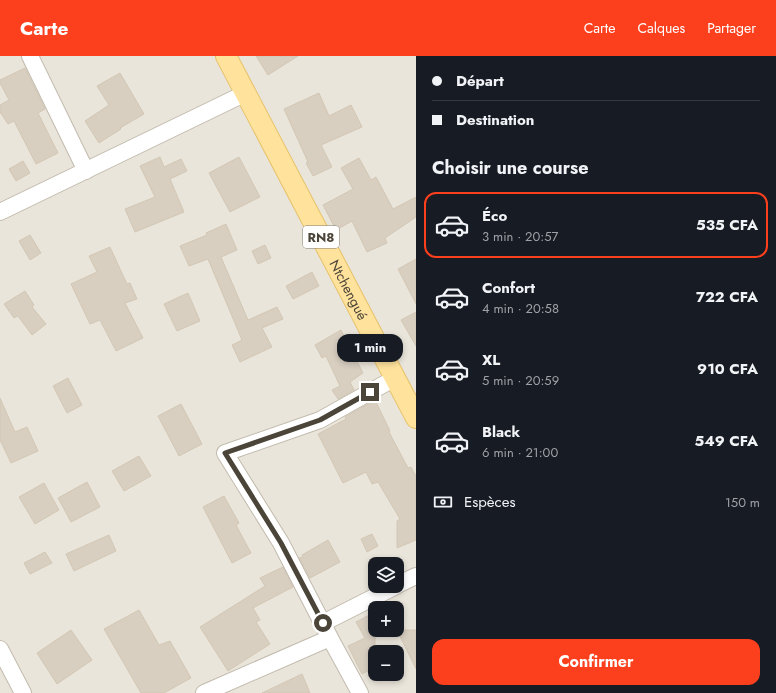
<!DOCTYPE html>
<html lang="fr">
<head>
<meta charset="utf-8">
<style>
	body { margin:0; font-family:Jost,sans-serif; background:#242831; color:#f1f3f6; height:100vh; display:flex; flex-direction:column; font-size:15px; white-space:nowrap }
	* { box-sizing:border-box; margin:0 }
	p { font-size:13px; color:#9ea1a6 }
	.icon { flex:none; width:22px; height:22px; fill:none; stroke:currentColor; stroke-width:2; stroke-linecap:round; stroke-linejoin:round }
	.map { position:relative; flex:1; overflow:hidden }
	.details { display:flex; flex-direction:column; background:#171b24; width:360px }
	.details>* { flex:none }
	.top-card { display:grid; align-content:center; height:88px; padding:0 16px; background:#171b24 }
	.fabs { position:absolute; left:368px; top:501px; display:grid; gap:8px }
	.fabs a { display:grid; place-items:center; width:36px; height:36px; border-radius:8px; background:#171b24; box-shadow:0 2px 6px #0003; font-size:20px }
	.end { position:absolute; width:18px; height:18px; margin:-9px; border:5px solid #4b4439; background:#fff; box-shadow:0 0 0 2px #fff }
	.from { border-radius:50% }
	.bubble { position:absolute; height:28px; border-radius:12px; background:#171b24; box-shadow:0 2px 6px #0003; font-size:13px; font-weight:700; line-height:28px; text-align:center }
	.top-card b { display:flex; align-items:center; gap:14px; height:38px; font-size:15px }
	.top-card b+b { border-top:1px solid #363941 }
	.top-card i { width:10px; height:10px; background:#f1f3f6 }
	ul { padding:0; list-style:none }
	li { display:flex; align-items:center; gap:12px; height:66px; margin:0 8px 6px; padding:0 8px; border:2px solid transparent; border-radius:12px }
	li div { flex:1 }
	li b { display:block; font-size:15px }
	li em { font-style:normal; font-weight:700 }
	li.active { border-color:#fc3f1d }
	li>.icon { width:36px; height:36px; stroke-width:1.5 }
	h2 { padding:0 16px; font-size:18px; line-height:48px }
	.pay { display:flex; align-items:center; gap:10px; height:44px; padding:0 16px; font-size:15px }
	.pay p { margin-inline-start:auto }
	.button { display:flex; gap:8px; margin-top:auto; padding:8px 16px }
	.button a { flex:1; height:46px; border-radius:12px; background:#fc3f1d; color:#fff; font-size:16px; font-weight:700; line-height:46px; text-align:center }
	header { display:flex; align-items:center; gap:24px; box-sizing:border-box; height:56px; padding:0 20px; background:#fc3f1d; color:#fff }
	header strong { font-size:19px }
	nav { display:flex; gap:22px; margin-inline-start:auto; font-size:14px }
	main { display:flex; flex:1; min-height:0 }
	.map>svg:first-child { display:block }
	.residential { fill:#eae5da; fill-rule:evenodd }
	.building { fill:#d8cfc1; stroke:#d3c7b4 }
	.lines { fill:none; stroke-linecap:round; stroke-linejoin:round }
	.minor-casing { stroke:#c2bbae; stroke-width:18 }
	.major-casing { stroke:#e6c16a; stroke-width:22 }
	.minor { stroke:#fff; stroke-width:16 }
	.major { stroke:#ffe39c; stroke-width:20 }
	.route { stroke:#4b4439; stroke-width:5 }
	.labels { text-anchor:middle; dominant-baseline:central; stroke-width:4; stroke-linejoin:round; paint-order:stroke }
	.shield { fill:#fff; stroke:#817c74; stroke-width:1 }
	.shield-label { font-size:13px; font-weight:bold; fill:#4b4439 }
	.street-label { font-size:14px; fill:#4b4439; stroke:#fff }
</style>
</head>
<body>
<header>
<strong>Carte</strong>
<nav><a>Carte</a><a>Calques</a><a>Partager</a></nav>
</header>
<main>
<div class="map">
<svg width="416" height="637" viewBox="0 0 416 637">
	<rect width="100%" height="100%" fill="#f6f3ec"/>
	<path class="residential" d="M 0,0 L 416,0 L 416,637 L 0,637 ZM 375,508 L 397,508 L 397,530 L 375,530 ZM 375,552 L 397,552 L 397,574 L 375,574 ZM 375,596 L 397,596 L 397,618 L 375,618 Z"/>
	<g class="building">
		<path d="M 256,0 L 298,0 L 268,19 Z"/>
		<path d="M 25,12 L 45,53 L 38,57 L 58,97 L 36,108 L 14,65 L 8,68 L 0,56 L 0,49 L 9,44 L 0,27 L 0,24 Z"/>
		<path d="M 120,17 L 144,58 L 120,72 L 121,73 L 99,87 L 85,65 L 109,49 L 97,30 Z"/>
		<path d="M 319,37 L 329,60 L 351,49 L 362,71 L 321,89 L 332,111 L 313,120 L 306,107 L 308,106 L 284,53 Z"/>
		<path d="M 160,101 L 164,111 L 181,103 L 187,115 L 170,123 L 184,156 L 135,176 L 125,153 L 155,141 L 140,110 Z"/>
		<path d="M 239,101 L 260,141 L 230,156 L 209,117 Z"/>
		<path d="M 359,102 L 371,124 L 376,121 L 393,153 L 416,141 L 416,161 L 385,182 L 387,187 L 367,196 L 352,165 L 336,174 L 323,149 L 353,133 L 341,112 Z"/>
		<path d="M 23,105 L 30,117 L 16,125 L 9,113 Z"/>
		<path d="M 226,168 L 237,194 L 221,201 L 248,264 L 277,251 L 283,263 L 262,272 L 272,291 L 240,306 L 232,289 L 242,284 L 208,203 L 189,210 L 180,190 L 207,179 L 206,177 Z"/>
		<path d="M 30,179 L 41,197 L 30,204 L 19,185 Z"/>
		<path d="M 265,189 L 271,202 L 258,208 L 252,195 Z"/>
		<path d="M 110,191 L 127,228 L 130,227 L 137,243 L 125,247 L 143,282 L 116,295 L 100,264 L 90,268 L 71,228 L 97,216 L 89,200 Z"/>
		<path d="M 416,203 L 416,248 L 398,213 Z"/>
		<path d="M 312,216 L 319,230 L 293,243 L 286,230 Z"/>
		<path d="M 25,235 L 34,249 L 32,251 L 46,268 L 32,279 L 18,260 L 14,262 L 4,248 Z"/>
		<path d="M 188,237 L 200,265 L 177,275 L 164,248 Z"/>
		<path d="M 416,256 L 416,290 L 401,264 Z"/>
		<path d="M 341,274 L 363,317 L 350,326 L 354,334 L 338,343 L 332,334 L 340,330 L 326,300 L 322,302 L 315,289 Z"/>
		<path d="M 68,322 L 82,349 L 67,357 L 53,330 Z"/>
		<path d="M 0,342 L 15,376 L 27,371 L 38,395 L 11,407 L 0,384 Z"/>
		<path d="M 375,344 L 390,375 L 389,376 L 408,412 L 411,411 L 416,420 L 416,484 L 397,492 L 397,465 L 400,463 L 378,426 L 372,428 L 366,416 L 343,427 L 318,378 L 346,363 L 345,361 Z"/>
		<path d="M 181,348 L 202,388 L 179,400 L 158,360 Z"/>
		<path d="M 139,400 L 151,420 L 124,435 L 112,415 Z"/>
		<path d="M 87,426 L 100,451 L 71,466 L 58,442 Z"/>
		<path d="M 44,427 L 59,454 L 35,468 L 19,441 Z"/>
		<path d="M 224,440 L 239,467 L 236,469 L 251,497 L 232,507 L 203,451 Z"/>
		<path d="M 372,478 L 378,490 L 367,496 L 361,483 Z"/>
		<path d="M 109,479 L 116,495 L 74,515 L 66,498 Z"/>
		<path d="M 328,484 L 340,506 L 310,522 L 299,502 L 303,501 L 302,499 Z"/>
		<path d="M 45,496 L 52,507 L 30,518 L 24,507 Z"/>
		<path d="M 283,511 L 293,531 L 253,552 L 260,564 L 256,566 L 270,588 L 228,615 L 200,571 L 265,530 L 260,522 Z"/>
		<path d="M 139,554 L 159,589 L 170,585 L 191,622 L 164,637 L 141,637 L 104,573 Z"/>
		<path d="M 375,556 L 375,611 L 362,618 L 348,590 L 365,582 L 356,566 Z"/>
		<path d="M 71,574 L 92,604 L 57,628 L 37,597 Z"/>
		<path d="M 397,574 L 416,574 L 416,613 Z"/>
		<path d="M 302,618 L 310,637 L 262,637 Z"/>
	</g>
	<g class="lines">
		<defs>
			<g id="minor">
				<path d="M 30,0 L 86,115"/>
				<path d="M 0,156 L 246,37"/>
				<path d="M 397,529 L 416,520"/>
				<path d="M 323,567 L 396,530"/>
				<path d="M 330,582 L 281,487 L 225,397 L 320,364 L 395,322"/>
				<path d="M 0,593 L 23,637"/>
				<path d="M 204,637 L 330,582 L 360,637"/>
			</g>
			<g id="major">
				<path id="s1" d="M 226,0 L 416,362"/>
			</g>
		</defs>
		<use href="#minor" class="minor-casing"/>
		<use href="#major" class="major-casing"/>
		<use href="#minor" class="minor"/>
		<use href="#major" class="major"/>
	</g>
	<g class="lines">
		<path class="route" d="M 323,567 L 281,487 L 225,397 L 320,364 L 370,336"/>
	</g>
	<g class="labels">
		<rect class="shield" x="303" y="170" width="36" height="22" rx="3"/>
		<g class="shield-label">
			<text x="321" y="181">RN8</text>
		</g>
		<g class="street-label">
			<text stroke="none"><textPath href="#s1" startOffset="264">Ntchengué</textPath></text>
		</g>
	</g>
</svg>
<div class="fabs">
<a><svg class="icon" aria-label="layers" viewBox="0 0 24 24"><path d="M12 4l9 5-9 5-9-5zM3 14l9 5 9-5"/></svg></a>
<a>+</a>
<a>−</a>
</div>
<i class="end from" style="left:323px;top:567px"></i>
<i class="end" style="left:370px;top:336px"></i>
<div class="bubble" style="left:337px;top:278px;width:66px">1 min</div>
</div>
<section class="details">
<div class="top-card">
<b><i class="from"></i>Départ</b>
<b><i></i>Destination</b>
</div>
<h2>Choisir une course</h2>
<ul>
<li class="active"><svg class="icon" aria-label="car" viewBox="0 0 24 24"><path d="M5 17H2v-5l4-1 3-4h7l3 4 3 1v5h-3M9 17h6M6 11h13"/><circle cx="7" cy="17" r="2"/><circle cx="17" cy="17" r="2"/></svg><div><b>Éco</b><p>3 min · 20:57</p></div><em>535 CFA</em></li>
<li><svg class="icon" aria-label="car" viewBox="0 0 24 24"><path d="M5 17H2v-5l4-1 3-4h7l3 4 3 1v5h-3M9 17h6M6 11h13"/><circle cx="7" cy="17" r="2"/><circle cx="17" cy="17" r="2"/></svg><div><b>Confort</b><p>4 min · 20:58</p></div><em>722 CFA</em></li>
<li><svg class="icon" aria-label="car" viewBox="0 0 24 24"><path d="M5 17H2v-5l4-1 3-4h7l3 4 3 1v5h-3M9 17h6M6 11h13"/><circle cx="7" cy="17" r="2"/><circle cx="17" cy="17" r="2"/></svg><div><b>XL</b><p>5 min · 20:59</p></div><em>910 CFA</em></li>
<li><svg class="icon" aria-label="car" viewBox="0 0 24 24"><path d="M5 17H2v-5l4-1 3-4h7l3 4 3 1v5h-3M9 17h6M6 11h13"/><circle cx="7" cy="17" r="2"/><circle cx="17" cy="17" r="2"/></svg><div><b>Black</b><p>6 min · 21:00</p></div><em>549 CFA</em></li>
</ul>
<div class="pay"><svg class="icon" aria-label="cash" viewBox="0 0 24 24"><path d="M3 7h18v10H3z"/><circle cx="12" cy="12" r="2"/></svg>Espèces<p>150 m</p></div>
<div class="button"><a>Confirmer</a></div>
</section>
</main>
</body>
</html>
